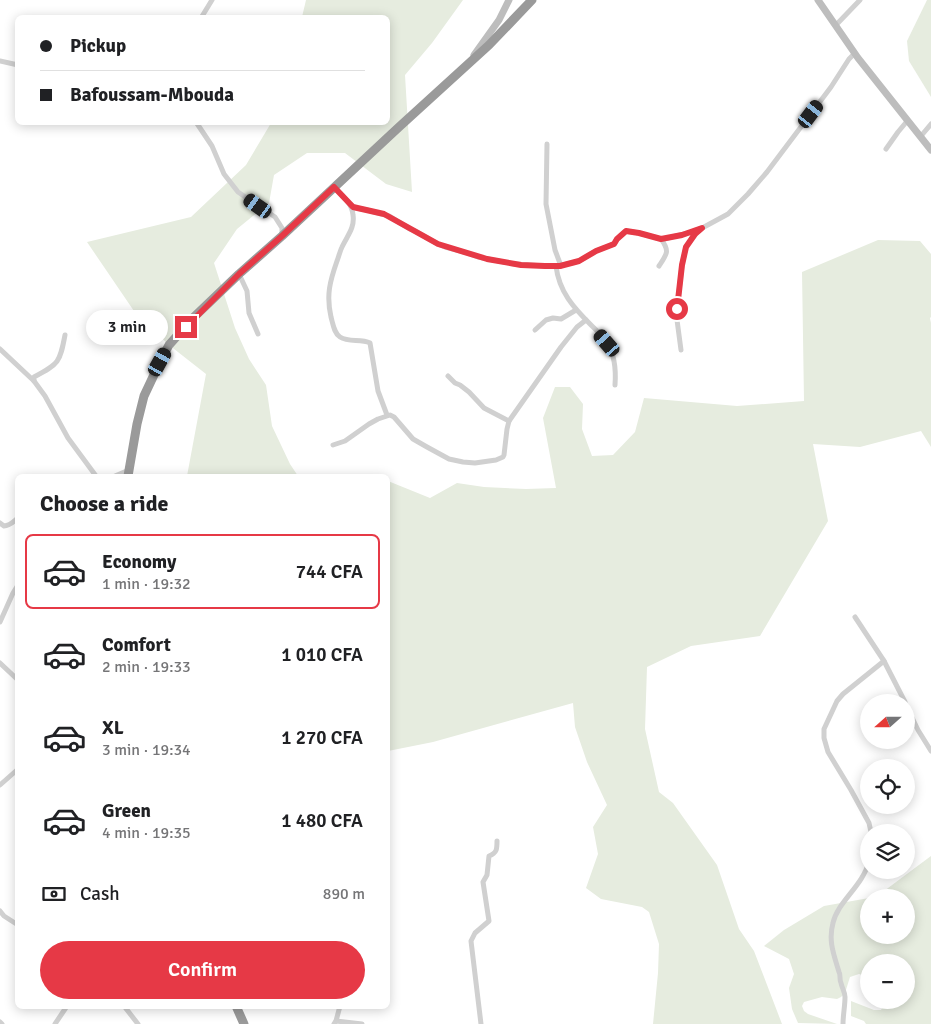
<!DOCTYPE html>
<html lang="en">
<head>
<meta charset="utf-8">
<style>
	body { margin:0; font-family:Signika,sans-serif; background:#f6f6f6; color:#202124; height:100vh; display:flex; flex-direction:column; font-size:19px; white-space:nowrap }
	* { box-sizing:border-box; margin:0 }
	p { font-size:16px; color:#757577 }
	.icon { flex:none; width:28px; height:28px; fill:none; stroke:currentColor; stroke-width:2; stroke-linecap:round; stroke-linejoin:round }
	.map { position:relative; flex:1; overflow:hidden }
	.side { position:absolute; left:15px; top:474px; width:375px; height:535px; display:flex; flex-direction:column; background:#fff; border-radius:8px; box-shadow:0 2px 12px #0003 }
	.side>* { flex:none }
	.banner { position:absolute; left:15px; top:15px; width:375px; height:110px; border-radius:8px; box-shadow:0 2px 12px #0003; display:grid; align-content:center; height:110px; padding:0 25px; background:#fff }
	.needle { width:32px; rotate:249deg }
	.controls { position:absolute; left:860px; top:694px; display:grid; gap:10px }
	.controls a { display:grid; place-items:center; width:55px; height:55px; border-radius:50%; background:#fff; box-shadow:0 2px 12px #0003; font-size:25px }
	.end { position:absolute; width:22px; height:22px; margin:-11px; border:6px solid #e63946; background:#fff; box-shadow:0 0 0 2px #fff }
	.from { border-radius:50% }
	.bubble { position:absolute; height:35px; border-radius:18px; background:#fff; box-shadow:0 2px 12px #0003; font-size:16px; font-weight:600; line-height:35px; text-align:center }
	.car { position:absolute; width:15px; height:30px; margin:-15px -8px; border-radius:6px; box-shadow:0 0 4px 1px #0007; background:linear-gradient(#222 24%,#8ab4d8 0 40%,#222 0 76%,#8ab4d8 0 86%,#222 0) }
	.banner b { display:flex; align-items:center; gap:18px; height:48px; font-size:19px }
	.banner b+b { border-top:1px solid #e0e0e0 }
	.banner i { width:12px; height:12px; background:#202124 }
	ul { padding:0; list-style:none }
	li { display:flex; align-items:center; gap:15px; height:75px; margin:0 10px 8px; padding:0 15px; border:2px solid transparent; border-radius:8px }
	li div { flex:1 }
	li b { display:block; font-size:19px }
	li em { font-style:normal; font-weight:600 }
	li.active { border-color:#e63946 }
	li>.icon { width:45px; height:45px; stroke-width:1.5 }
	h2 { padding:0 25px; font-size:22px; line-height:60px }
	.pay { display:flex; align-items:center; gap:12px; height:55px; padding:0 25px; font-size:19px }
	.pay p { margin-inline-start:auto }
	.primary-button { display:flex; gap:10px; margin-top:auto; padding:10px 25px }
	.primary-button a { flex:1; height:58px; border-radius:30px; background:#e63946; color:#fff; font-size:20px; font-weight:600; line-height:58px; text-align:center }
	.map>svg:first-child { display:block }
	.green { fill:#e6ecdf }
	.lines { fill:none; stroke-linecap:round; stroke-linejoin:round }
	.street { stroke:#d0d0d0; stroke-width:5 }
	.secondary { stroke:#bdbdbd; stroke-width:7 }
	.highway { stroke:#9a9a9a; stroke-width:9 }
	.route { stroke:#e63946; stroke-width:6 }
</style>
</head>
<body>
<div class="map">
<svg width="931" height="1024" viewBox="0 0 931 1024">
	<rect width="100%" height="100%" fill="#fff"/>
	<g class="green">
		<path d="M 306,0 L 463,0 L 432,43 L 405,75 L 412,192 L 386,184 L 345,153 L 307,153 L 274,175 L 269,203 L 237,229 L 214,263 L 235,328 L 249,359 L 266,385 L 272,426 L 290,464 L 298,476 L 187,476 L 206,374 L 169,345 L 136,314 L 87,242 L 191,217 L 246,165 L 271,123 L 388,122 L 388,18 L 302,17 Z"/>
		<path d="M 927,0 L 931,0 L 931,97 L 909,61 L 907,41 Z"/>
		<path d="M 878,240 L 920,241 L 931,254 L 931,317 L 930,318 L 931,323 L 931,447 L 921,431 L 860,447 L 813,444 L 828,521 L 760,636 L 691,646 L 647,667 L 645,729 L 659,792 L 673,803 L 717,865 L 739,929 L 754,951 L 782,1024 L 653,1024 L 658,973 L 659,944 L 649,912 L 642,907 L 601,899 L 586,888 L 598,854 L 593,827 L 607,805 L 587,762 L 575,727 L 573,703 L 433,742 L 388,751 L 388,481 L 430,498 L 457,483 L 484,487 L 526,489 L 556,488 L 543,418 L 555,387 L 570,387 L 583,404 L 582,429 L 592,456 L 613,455 L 635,432 L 644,398 L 737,406 L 804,401 L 802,272 Z"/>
		<path d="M 931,856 L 931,1024 L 866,1024 L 864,1021 L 851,1016 L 851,1001 L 874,1010 L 881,1010 L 886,1000 L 906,1000 L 906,962 L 869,962 L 869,977 L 859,974 L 850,977 L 845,993 L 841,997 L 837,999 L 822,997 L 804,1002 L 802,1006 L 804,1011 L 808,1014 L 837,1024 L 798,1023 L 792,1009 L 789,988 L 794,974 L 789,959 L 764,946 L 784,930 L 824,906 L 869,898 L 869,935 L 906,935 L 906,898 L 872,897 L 876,897 Z"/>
	</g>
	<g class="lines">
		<g class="street">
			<path d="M 201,18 L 212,0"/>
			<path d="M 836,25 L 860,0"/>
			<path d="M 0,61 L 18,65"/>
			<path d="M 196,122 L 212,146 L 224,174 L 238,192 L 275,217 L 282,228 L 282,236"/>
			<path d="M 921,136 L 931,124"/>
			<path d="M 547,144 L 546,204 L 555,250 L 561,266"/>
			<path d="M 886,149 L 898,132 L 908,120"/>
			<path d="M 334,187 C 342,195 352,203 353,215 C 355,228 347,236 342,247 C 340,251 339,256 337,261 C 330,281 326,295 331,317 C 333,324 334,333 340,337 C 349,343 361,338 370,343 L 378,391 L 387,415"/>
			<path d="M 350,204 L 356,208 L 367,210 L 389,216 L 410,229 L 415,231 L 438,244 L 445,247 L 464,252 L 478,257 L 514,264 L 545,266 L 559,266 L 579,261 L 596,251 L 614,244 L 617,239 L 626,231 L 639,233 L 661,239 L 664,239 L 692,232 L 704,227 L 728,214 L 748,194 L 767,172 L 831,87 L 849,59 L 855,53"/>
			<path d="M 556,266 C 559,292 574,308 591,325 C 597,331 603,336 607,343 C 615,355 616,371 615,385"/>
			<path d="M 659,266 C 667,254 670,251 661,239"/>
			<path d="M 239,274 L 247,291 L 249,313 L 258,334"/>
			<path d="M 535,330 L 546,320 L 553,318 L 561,319 L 576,310"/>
			<path d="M 0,349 L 34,381 L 45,396 L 68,438 L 96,476"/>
			<path d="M 681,350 L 677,320 L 677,309 L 682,265 L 686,247 L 698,231"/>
			<path d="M 448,376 L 455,383 L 460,385 L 469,392 L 484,408 L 509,421"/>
			<path d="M 34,381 L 34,377 C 59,364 60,362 65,335"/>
			<path d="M 333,445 L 345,441 L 369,424 L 378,419 L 390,415 L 394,417 L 413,439 L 427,447 L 449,459 L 463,462 L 475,463 L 496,460 L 503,457 L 504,455 L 507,429 L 509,421 L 561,347 L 577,327 L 586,320"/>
			<path d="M 115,476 L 129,470"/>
			<path d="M 0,523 L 4,526 C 10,526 13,522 18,518"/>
			<path d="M 855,617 L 884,661 L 905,702"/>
			<path d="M 0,622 L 13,593 L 18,585"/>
			<path d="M 0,663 L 18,680"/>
			<path d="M 906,705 L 918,730 L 931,751"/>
			<path d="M 0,785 L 17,770"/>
			<path d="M 871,832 L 869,823 L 851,790 L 828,752 L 824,738 L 824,729 L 837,701 L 843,694 L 884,661"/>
			<path d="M 0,911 L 4,916 L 18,925"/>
			<path d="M 124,1006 L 138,1024"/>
			<path d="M 336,1021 L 362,1024"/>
			<path d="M 0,1022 L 2,1024"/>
			<path d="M 55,1024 L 67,1006"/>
			<path d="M 334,1024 L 336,1021 L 340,1006"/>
			<path d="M 481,1024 L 471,941 L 475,933 L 489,921 L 483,882 L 487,875 L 489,856 C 497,853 497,849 497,841"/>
			<path d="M 843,1024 C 843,1015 845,1006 845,997 C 845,992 842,988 841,983 C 839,979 841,975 839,972 C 834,955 828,941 833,923 C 838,901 863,886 869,861"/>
		</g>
		<g class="secondary">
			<path d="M 818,0 L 858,58 L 931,150"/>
			<path d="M 474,55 L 499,20 L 509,0"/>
		</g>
		<g class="highway">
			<path d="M 128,476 L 137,424 L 144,396 L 160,362 L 169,345 L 193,318 L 239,274 L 282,236 L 399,127 L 489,45 L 532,0"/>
			<path d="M 236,1006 L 244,1024"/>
		</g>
	</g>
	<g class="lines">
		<path class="route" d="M 186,327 L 239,274 L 282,236 L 334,187 L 353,207 L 384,214 L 438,244 L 487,259 L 521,265 L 545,266 L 560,266 L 579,261 L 596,251 L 614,244 L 617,239 L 626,231 L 639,233 L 661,239 L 682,235 L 702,228 L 695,234 L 686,247 L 682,265 L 677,309"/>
	</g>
</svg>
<div class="controls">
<a><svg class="needle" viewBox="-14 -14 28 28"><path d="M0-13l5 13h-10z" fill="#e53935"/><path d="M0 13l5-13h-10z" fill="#757577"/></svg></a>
<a><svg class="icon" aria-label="locate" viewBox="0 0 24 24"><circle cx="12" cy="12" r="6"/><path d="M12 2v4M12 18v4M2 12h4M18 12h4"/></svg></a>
<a><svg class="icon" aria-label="layers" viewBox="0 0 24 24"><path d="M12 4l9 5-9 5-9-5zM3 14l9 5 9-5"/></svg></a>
<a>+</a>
<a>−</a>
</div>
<i class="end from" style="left:677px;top:309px"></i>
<i class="end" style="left:186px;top:327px"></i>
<div class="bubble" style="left:86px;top:310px;width:82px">3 min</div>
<i class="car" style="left:811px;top:114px;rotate:37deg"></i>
<i class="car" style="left:258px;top:206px;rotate:305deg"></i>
<i class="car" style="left:607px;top:343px;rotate:319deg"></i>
<i class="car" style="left:160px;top:362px;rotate:29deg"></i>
<div class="banner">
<b><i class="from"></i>Pickup</b>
<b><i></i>Bafoussam-Mbouda</b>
</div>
<section class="side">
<h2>Choose a ride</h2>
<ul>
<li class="active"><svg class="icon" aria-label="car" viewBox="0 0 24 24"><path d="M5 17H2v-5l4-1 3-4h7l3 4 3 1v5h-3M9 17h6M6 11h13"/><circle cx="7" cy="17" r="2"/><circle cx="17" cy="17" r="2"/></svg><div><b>Economy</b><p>1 min · 19:32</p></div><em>744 CFA</em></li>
<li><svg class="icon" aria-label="car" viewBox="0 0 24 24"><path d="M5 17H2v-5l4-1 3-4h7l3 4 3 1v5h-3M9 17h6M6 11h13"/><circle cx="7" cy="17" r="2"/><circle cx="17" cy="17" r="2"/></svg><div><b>Comfort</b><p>2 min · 19:33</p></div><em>1 010 CFA</em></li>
<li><svg class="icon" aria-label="car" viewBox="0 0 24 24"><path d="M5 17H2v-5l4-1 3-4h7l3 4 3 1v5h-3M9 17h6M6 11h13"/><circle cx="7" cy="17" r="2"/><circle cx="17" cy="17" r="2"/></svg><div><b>XL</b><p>3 min · 19:34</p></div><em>1 270 CFA</em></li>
<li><svg class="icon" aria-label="car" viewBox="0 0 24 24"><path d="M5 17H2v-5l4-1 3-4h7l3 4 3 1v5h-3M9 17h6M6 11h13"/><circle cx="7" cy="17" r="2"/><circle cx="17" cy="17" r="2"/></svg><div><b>Green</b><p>4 min · 19:35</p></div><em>1 480 CFA</em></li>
</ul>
<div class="pay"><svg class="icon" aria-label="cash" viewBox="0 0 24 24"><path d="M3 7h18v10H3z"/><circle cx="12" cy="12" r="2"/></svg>Cash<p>890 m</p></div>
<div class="primary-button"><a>Confirm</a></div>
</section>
</div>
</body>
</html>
